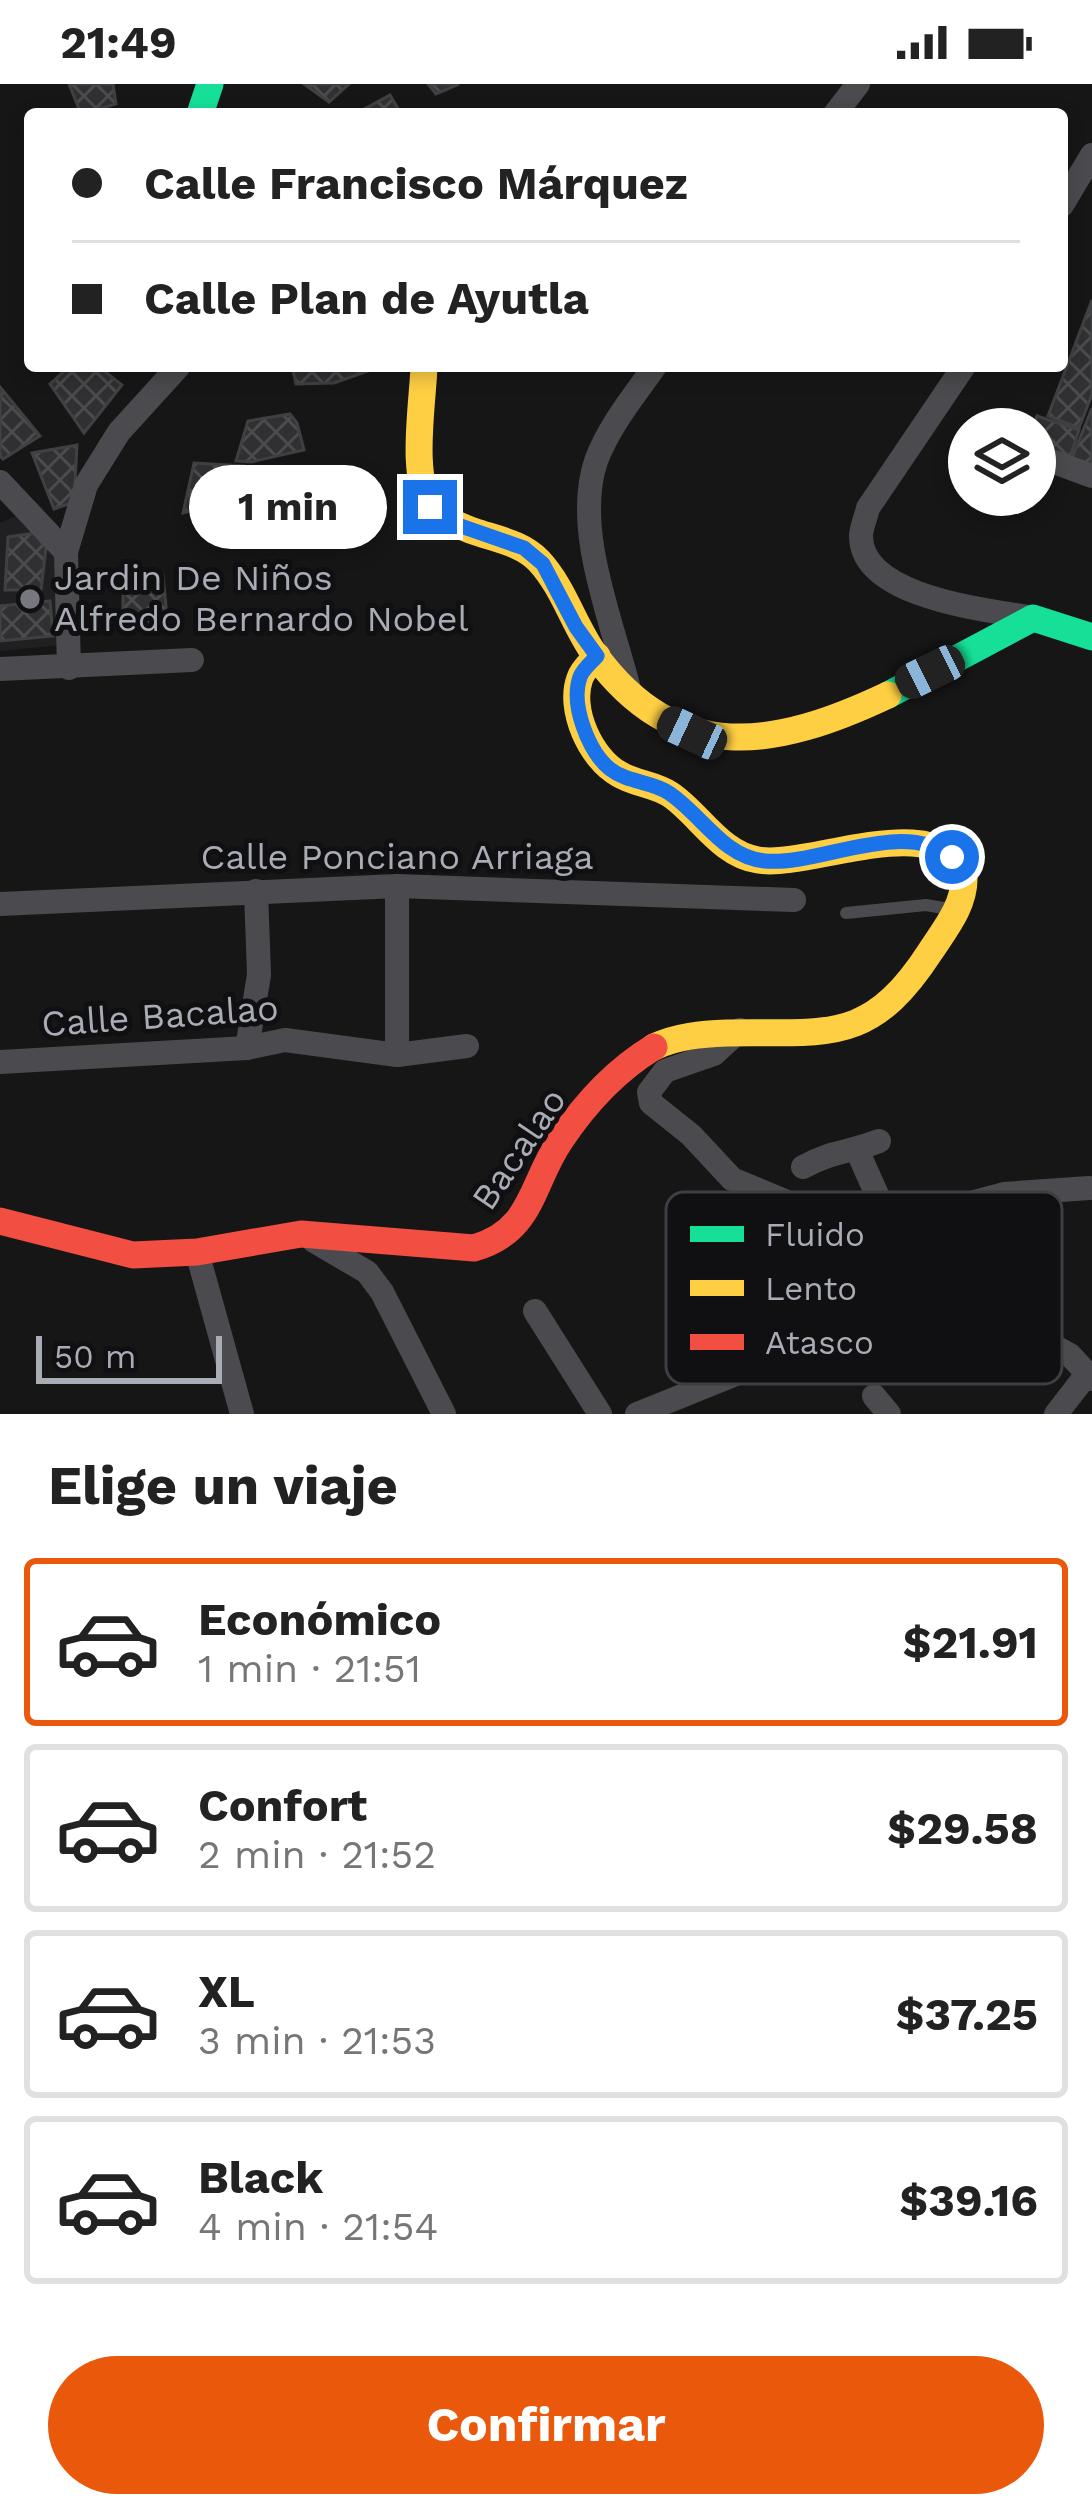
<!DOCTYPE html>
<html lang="es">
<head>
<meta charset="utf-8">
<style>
	body { margin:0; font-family:"Work Sans",sans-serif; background:#f6f6f6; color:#222; height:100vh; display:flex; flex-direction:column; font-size:45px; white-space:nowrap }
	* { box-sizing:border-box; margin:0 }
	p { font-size:39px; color:#767676 }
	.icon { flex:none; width:66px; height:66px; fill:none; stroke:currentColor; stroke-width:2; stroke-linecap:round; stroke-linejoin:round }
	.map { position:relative; height:1330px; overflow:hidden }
	.side { display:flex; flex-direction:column; background:#fff; flex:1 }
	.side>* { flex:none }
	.guide { position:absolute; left:24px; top:24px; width:1044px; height:264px; border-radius:12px; box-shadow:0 6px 18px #0003; display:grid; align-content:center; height:264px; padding:0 48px; background:#fff }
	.controls { position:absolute; left:948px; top:324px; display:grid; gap:24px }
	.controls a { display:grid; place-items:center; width:108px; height:108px; border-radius:50%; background:#fff; box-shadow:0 6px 18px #0003; font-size:60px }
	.scale { position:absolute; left:36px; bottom:30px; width:186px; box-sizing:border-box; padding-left:12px; border:6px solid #a9acb5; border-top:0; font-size:33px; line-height:42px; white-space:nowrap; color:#a9acb5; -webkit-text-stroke:9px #101012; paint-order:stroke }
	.end { position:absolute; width:54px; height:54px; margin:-27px; border:15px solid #1a73e8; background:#fff; box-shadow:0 0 0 6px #fff }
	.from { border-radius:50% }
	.bubble { position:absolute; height:84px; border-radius:42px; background:#fff; box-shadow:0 6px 18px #0003; font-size:39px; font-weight:700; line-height:84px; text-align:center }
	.car { position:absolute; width:36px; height:72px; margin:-36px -18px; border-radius:15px; box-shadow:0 0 9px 3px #0007; background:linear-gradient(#222 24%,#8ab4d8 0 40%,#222 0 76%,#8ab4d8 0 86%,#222 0) }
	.guide b { display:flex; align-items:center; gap:42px; height:114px; font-size:45px }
	.guide b+b { border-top:3px solid #e0e0e0 }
	.guide i { width:30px; height:30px; background:#222 }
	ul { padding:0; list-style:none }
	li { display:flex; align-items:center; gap:36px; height:168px; margin:0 24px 18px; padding:0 24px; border:6px solid #e0e0e0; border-radius:12px }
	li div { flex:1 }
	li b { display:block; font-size:45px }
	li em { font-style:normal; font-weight:700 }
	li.selected { border-color:#ea580c }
	li>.icon { width:108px; height:108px; stroke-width:1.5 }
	h2 { padding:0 48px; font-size:54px; line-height:144px }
	.button { display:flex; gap:24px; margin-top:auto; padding:24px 48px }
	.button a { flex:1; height:138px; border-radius:72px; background:#ea580c; color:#fff; font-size:48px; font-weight:700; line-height:138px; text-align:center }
	.status { display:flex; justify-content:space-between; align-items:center; height:84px; padding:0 60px; background:#fff; direction:ltr }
	.status svg { height:33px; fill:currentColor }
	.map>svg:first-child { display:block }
	.built { fill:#202022 }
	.building { fill:url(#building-cross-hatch); stroke:#3f4042; stroke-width:3 }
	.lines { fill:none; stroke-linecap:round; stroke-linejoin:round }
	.lane { stroke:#4b4b4f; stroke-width:12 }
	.street { stroke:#4b4b4f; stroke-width:24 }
	.fast { stroke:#16e098; stroke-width:27 }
	.slow { stroke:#ffcf43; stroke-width:27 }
	.jam { stroke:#f24e42; stroke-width:27 }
	.route { stroke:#1a73e8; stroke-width:15 }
	.poi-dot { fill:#76787d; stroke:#101012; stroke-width:4.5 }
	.labels { text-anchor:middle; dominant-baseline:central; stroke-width:10; stroke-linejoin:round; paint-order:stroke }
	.poi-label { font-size:36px; fill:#a9acb5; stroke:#101012; text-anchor:start }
	.street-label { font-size:36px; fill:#a9acb5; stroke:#101012 }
	.key { fill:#101012; stroke:#3e3f43; stroke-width:3 }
	.key-label { font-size:33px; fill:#a9acb5 }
</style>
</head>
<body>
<div class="status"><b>21:49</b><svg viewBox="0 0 49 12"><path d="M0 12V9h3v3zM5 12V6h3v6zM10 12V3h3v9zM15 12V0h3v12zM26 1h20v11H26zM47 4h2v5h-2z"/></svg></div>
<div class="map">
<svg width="1092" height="1330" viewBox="0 0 1092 1330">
	<defs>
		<pattern id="building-cross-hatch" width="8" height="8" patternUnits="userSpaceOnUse" patternTransform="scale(3)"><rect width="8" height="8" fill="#303032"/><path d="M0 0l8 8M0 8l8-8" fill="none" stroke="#4b4b4d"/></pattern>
	</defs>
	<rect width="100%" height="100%" fill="#161616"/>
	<path class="built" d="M 18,431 L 57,469 L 61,561 L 0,567 L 0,439 Z"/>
	<g class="building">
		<path d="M 69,0 L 113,0 L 116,20 L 81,30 Z"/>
		<path d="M 304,0 L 349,0 L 329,18 Z"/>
		<path d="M 428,0 L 459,0 L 436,10 Z"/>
		<path d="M 390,11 L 401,30 L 355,30 Z"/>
		<path d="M 1092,216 L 1092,310 L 1079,344 L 1048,332 Z"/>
		<path d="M 70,282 L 98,282 L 122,301 L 84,349 L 50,300 Z"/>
		<path d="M 292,282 L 382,282 L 334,299 L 296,300 Z"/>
		<path d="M 0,303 L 40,352 L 3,375 L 0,372 Z"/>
		<path d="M 1092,324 L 1092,387 L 1070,379 Z"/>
		<path d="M 290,330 L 297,339 L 304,366 L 251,378 L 236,377 L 248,337 Z"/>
		<path d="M 1037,332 L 1079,346 L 1068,379 L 1035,369 L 1032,345 Z"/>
		<path d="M 77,361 L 74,418 L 54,425 L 32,369 Z"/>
		<path d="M 194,379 L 244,382 L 235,415 L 183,429 Z"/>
		<path d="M 34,449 L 46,464 L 41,506 L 5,506 L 8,453 Z"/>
		<path d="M 163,492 L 167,532 L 123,546 L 123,504 Z"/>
		<path d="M 50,517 L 53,552 L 0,557 L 0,522 Z"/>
	</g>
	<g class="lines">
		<path class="lane" d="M 846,829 L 926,821 L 955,826"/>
		<g class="street">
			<path d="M 835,30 L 858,0"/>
			<path d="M 1062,121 L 1092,71"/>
			<path d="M 964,282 L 868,424 C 866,433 861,444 861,452 C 861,514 989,526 1033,534"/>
			<path d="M 1035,371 L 1092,392"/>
			<path d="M 0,398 L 66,468 L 69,584"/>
			<path d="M 66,468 L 86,401 L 119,348 L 179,282"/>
			<path d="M 0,585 L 192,576"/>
			<path d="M 629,605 C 612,537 573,445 596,377 C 609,342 634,312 655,282"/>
			<path d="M 0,820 L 397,802 L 794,816"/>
			<path d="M 740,946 L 714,970 L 665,987 L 649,1008 L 651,1019 L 691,1051 L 732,1095 L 823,1133 L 847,1135 L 882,1122 L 900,1120 L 948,1125 L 1004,1110 L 1089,1104"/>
			<path d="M 247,964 L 259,891 L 256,807"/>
			<path d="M 397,971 L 397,802"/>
			<path d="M 0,978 L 247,964 L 285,956 L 397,971 L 467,962"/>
			<path d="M 857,1066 L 882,1122"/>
			<path d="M 803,1083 C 834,1066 849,1069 879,1057"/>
			<path d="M 948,1125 L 1002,1220 L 1022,1245 L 1070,1271 L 1092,1295"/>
			<path d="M 314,1157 L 367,1188 L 382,1208 L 444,1330"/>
			<path d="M 197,1168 L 242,1330"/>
			<path d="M 535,1227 L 600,1330"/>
			<path d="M 874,1312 L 889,1330"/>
			<path d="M 637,1330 L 763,1279"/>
			<path d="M 1056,1330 L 1087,1290"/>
		</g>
		<g class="fast">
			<path d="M 200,30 L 210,0"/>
			<path d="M 888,611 L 1033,534 L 1092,553"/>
		</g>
		<g class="slow">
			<path d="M 424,282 C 423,318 409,397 433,425 C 443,436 460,442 473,447 C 496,455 522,459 539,477 C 564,504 574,542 595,571 C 677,683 776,664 888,611"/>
			<path d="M 597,572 C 591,579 583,585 580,594 C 568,625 591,675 619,690 C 635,700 655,700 671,711 C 700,731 720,770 758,776 C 810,785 941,722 964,793 C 965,821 945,845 930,868 C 869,962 827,947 727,949 C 702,950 677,952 654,963"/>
		</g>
		<path class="jam" d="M 0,1137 L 133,1171 L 197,1168 L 301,1150 L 474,1164 C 533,1147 530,1102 560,1057 C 584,1021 616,986 654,963"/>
	</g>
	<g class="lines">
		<path class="route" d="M 430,423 L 455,440 L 524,464 L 543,480 L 576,543 L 597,572 C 591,579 583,585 580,593 C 570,621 589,668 610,685 C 628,699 651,697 669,709 C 702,731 723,773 765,777 C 820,782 901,734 952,773"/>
	</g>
	<circle class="poi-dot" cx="30" cy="515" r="12"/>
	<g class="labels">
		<g class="poi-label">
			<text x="54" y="494">Jardin De Niños<tspan x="54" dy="41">Alfredo Bernardo Nobel</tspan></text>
		</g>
		<g class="street-label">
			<text x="397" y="773">Calle Ponciano Arriaga</text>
			<text transform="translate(160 932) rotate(-4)">Calle Bacalao</text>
			<text transform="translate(519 1065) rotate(-56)">Bacalao</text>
		</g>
	</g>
	<rect x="666" y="1108" width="396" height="192" rx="18" class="key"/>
	<rect x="690" y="1142" width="54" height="16" fill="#16e098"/>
	<rect x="690" y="1196" width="54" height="16" fill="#ffcf43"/>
	<rect x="690" y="1250" width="54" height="16" fill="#f24e42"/>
	<g class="key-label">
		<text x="765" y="1162">Fluido</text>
		<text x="765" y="1216">Lento</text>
		<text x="765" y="1270">Atasco</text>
	</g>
</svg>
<div class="controls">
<a><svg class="icon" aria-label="layers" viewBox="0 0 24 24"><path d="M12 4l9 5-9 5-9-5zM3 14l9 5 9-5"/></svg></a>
</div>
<div class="scale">50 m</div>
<i class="end from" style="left:952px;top:773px"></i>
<i class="end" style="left:430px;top:423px"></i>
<div class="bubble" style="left:189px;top:381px;width:198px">1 min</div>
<i class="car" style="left:930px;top:588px;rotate:244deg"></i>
<i class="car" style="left:692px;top:649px;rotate:295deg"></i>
<div class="guide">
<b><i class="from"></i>Calle Francisco Márquez</b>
<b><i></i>Calle Plan de Ayutla</b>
</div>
</div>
<section class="side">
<h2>Elige un viaje</h2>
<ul>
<li class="selected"><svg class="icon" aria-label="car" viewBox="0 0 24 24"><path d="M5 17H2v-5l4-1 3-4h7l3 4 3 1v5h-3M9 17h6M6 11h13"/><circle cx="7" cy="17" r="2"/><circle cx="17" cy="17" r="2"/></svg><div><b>Económico</b><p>1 min · 21:51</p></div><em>$21.91</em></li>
<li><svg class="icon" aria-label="car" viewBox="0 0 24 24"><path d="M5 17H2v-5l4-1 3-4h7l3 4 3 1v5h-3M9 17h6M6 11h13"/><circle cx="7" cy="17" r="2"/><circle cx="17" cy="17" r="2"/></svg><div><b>Confort</b><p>2 min · 21:52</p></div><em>$29.58</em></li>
<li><svg class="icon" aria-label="car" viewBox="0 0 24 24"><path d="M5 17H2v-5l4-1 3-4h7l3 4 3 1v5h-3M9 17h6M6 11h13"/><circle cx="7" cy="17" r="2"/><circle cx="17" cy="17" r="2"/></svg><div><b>XL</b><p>3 min · 21:53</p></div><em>$37.25</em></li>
<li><svg class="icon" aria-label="car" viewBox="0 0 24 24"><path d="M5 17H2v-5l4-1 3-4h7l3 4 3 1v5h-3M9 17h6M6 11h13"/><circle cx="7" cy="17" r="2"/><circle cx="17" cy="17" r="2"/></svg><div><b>Black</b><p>4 min · 21:54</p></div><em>$39.16</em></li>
</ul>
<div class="button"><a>Confirmar</a></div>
</section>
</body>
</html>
